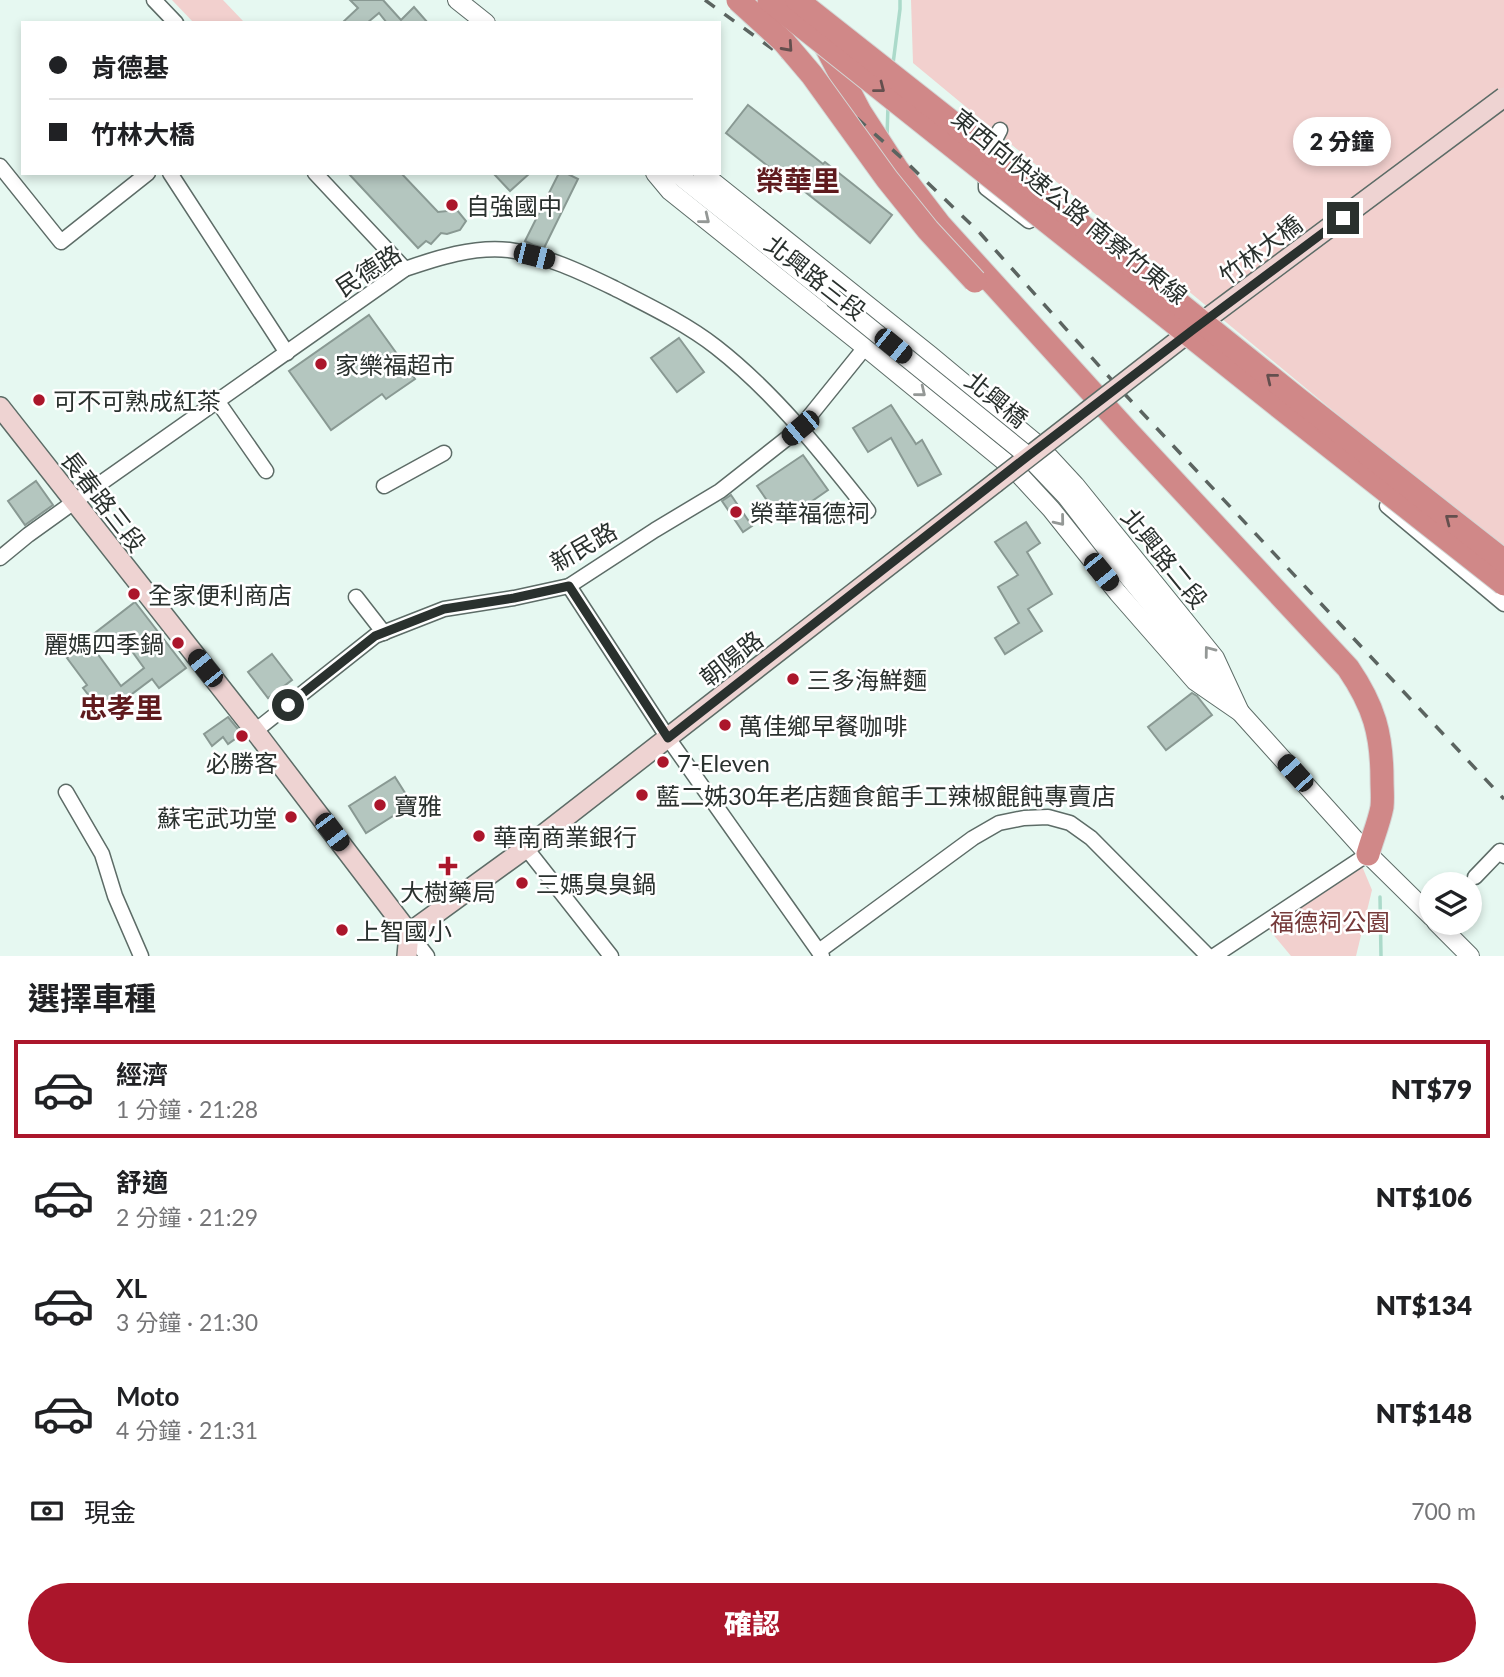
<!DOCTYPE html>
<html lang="zh-TW">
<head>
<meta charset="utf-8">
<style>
	body { margin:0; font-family:Lato,"Noto Sans TC",sans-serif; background:#f6f6f6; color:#202124; height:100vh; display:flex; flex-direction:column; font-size:26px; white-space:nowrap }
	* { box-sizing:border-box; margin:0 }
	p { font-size:23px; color:#757577 }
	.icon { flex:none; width:38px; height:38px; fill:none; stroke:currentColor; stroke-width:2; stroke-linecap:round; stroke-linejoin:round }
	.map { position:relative; height:956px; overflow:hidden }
	.sheet { display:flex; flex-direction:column; background:#fff; flex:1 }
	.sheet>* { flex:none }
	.top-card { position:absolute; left:21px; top:21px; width:700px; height:154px; border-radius:0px; box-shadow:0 4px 10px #0003; display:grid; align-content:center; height:154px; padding:0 28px; background:#fff }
	.tools { position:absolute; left:1419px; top:872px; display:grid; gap:14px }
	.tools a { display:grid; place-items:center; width:63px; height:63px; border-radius:50%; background:#fff; box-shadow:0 4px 10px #0003; font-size:35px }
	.end { position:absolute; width:32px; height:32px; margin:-16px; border:9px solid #2a312e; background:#fff; box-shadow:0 0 0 4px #fff }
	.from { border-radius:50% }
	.bubble { position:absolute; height:49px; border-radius:24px; background:#fff; box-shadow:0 4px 10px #0003; font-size:23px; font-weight:800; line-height:49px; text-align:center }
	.car { position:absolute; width:21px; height:42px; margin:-21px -10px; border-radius:9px; box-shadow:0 0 5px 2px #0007; background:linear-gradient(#222 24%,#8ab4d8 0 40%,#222 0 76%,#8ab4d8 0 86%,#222 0) }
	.top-card b { display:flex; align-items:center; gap:24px; height:66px; font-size:26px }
	.top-card b+b { border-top:2px solid #e0e0e0 }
	.top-card i { width:18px; height:18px; background:#202124 }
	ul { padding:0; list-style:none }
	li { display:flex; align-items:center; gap:21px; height:98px; margin:0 14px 10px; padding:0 14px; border:4px solid transparent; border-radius:0px }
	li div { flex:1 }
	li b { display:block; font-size:26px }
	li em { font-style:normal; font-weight:800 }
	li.on { border-color:#ab162b }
	li>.icon { width:63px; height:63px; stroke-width:1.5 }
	h2 { padding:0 28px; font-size:32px; line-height:84px }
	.pay { display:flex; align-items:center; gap:18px; height:77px; padding:0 28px; font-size:26px }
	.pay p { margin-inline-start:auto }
	.primary-button { display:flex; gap:14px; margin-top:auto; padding:14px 28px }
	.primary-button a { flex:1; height:80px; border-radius:42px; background:#ab162b; color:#fff; font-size:28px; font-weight:800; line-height:80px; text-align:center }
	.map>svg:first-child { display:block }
	.green { fill:#f2d0ce }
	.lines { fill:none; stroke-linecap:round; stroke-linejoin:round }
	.stream { stroke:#abdaca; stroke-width:3.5 }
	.building { fill:#b4c6bf; stroke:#899993; stroke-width:2; fill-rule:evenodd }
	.minor-casing { stroke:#5d6c67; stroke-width:17 }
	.tertiary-casing { stroke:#5d6c67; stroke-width:20 }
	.secondary-casing { stroke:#5d6c67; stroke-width:22 }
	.trunk-casing { stroke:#d4d6d5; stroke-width:25 }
	.minor { stroke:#fff; stroke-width:14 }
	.tertiary { stroke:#fff; stroke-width:18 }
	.secondary { stroke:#eed3d2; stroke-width:19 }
	.trunk { stroke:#d08888; stroke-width:23 }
	.rail { stroke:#5b6460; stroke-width:3.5; stroke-dasharray:12 12; stroke-linecap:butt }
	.tertiary-bridge-casing { stroke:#5d6c67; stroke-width:20; stroke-linecap:butt }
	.secondary-bridge-casing { stroke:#5d6c67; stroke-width:22; stroke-linecap:butt }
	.trunk-bridge-casing { stroke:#d4d6d5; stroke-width:25; stroke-linecap:butt }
	.tertiary-bridge { stroke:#fff; stroke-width:18 }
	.secondary-bridge { stroke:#eed3d2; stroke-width:19 }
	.trunk-bridge { stroke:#d08888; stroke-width:23 }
	.oneway { stroke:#644f4e }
	.oneway2 { stroke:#949896 }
	.route { stroke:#2a312e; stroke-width:9 }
	.poi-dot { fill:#ab162b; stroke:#fff; stroke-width:2.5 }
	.labels { text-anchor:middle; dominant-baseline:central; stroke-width:5; stroke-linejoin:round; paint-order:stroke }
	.poi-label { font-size:24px; fill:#2a312e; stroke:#fff; text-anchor:start }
	.street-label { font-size:24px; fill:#2a312e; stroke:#fff }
	.park-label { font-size:24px; fill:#753939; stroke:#fff }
	.quarter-label { font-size:28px; font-weight:bold; fill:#5f1a1d; stroke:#fff }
</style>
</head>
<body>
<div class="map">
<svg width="1504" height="956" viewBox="0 0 1504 956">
	<rect width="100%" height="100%" fill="#e6f8f1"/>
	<g class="green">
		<path d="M 172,0 L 223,0 L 243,21 L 241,23 L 194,23 Z"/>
		<path d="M 911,0 L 1504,0 L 1504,555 L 1483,535 L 913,63 Z"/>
		<path d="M 1359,859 L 1372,890 L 1356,956 L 1291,956 L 1267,927 Z"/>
	</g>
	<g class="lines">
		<g class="stream">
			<path d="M 893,64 L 900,9 L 900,0"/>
			<path d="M 887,137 L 888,106"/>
			<path d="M 1380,897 L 1381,956"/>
		</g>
	</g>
	<g class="building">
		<path d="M 350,0 L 383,0 L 401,20 L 414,7 L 428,23 L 387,23 L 379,13 L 367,23 L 342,23 L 358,8 Z"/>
		<path d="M 748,105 L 823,164 L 825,162 L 892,215 L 870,243 L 795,184 L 793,186 L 726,133 Z"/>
		<path d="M 348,173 L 401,173 L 438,212 L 457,210 L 466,221 L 460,230 L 447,234 L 441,233 L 431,244 L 426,241 L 418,248 Z"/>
		<path d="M 493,173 L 530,173 L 510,191 Z"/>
		<path d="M 559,173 L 566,173 L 578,179 L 544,248 L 533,245 L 525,241 Z"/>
		<path d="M 369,315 L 415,379 L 386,399 L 382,394 L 331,430 L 289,371 Z"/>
		<path d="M 679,338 L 704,372 L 677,392 L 651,358 Z"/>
		<path d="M 891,405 L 916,444 L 922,440 L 941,474 L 918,486 L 891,438 L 868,452 L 853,428 Z"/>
		<path d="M 803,455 L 828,490 L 782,522 L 757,486 Z"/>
		<path d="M 36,481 L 53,505 L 25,525 L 8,501 Z"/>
		<path d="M 731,495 L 752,526 L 743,532 L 722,501 Z"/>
		<path d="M 1026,522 L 1040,543 L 1027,552 L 1052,594 L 1028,609 L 1042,631 L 1005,654 L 995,638 L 1019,623 L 998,587 L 1018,575 L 995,542 Z"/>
		<path d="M 135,602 L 186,668 L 159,688 L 152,679 L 104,715 L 83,688 L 87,685 L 67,658 L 80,649 L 78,646 ZM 114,641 L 124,655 L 131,650 L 144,668 L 121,686 L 97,653 Z"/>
		<path d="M 272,654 L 292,680 L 268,698 L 248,672 Z"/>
		<path d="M 1192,693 L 1197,696 L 1212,715 L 1166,750 L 1148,727 Z"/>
		<path d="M 228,717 L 242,734 L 228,744 L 223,737 L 212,746 L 204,734 Z"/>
		<path d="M 395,777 L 412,804 L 366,833 L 349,806 Z"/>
	</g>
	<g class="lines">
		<defs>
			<g id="minor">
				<path d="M 154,0 L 176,23"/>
				<path d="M 1000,130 L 986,157 L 986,188 L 1029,221"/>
				<path d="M 0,166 L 61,242 L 148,173"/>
				<path d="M 170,173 L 287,353"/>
				<path d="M 315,173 L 405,269"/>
				<path d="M 218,402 L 266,471"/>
				<path d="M 384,486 L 444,453"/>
				<path d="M 1387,506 L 1504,604"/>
				<path d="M 0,558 L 28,535 L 74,502 L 405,269 C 437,258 474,246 509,250 C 545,255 581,272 614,288 C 649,306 685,323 716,347 C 775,393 822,453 868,511"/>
				<path d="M 569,586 L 668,738 L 822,956"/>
				<path d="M 356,597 L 384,633"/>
				<path d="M 255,731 L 375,636 L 444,609 L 514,598 L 569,586 L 655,530 L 720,491 L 800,428 L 871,340"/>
				<path d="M 66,792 L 102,854 L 115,896 L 141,956"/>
				<path d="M 526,848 L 611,956"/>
				<path d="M 1475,877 L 1500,851 L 1504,856"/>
				<path d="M 409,933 L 427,956"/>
				<path d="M 819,951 L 973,838 L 999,823 L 1024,818 L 1048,817 L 1070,823 L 1091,838 L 1208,956"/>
				<path d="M 1214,956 L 1368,854"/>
			</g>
			<g id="tertiary">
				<path d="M 457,0 L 486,23"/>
				<path d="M 655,173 L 670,191 L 865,347 L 1015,470 L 1051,509 L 1118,593 L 1195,681 L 1240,712 L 1368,854 L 1432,917"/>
				<path d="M 676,173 L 833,298"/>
				<path d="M 702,173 L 930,355 L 1038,445 L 1075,485 L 1215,658 L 1240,712"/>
				<path d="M 1028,456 L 1066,496 L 1127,575 L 1224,693"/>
				<path d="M 1436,922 L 1470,956"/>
			</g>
			<g id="secondary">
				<path d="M 0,407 L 255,731 L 409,933"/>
				<path d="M 409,933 L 526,848 L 995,483"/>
				<path d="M 407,956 L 409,933"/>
			</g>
			<path id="trunk" d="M 824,43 L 860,112 L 897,169 L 940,225 L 1129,433 L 1348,668 C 1374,706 1382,734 1382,780 C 1382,789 1383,798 1382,807 C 1379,823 1372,839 1368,854"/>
		</defs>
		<use href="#minor" class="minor-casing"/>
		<use href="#tertiary" class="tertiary-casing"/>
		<use href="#secondary" class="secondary-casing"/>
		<use href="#trunk" class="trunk-casing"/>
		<use href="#minor" class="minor"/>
		<use href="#tertiary" class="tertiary"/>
		<use href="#secondary" class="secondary"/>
		<use href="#trunk" class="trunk"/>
		<path class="rail" d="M 705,0 L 778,53 L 832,96 L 904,160 L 980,233 L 1119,388 L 1504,799"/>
		<defs>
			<path id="tertiary-bridge" d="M 833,298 L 1028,456"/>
			<path id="secondary-bridge" d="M 995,483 L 1193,329 L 1504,97"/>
			<g id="trunk-bridge">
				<path d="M 738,0 L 784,42 L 812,75 L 887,179 L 928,230 L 975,281"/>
				<path d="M 769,0 L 1287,413 L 1504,584"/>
				<path d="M 797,0 L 1000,160 L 1298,399 L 1504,561"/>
			</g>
		</defs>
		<use href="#tertiary-bridge" class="tertiary-bridge-casing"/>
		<use href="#secondary-bridge" class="secondary-bridge-casing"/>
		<use href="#trunk-bridge" class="trunk-bridge-casing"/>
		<use href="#tertiary-bridge" class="tertiary-bridge"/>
		<use href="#secondary-bridge" class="secondary-bridge"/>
		<use href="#trunk-bridge" class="trunk-bridge"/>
	</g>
	<defs><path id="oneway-chevron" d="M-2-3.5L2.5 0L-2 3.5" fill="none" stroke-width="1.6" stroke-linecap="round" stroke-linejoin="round" transform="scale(1.75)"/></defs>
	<g class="oneway">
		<use href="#oneway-chevron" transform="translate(788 47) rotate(48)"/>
		<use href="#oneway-chevron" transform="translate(880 88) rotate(38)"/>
		<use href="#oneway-chevron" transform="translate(1271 378) rotate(-141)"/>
		<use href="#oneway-chevron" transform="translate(1450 519) rotate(-142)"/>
	</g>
	<g class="oneway2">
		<use href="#oneway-chevron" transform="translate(705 219) rotate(39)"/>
		<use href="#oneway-chevron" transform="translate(921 392) rotate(39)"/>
		<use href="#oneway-chevron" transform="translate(1060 521) rotate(51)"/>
		<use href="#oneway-chevron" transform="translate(1209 651) rotate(-127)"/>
	</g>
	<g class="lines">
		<path class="route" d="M 288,705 L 375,636 L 444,609 L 514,598 L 569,586 L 668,738 L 1028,456 L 1194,329 L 1343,218"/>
	</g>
	<g class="poi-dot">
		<circle cx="452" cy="205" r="7"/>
		<circle cx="321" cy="364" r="7"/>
		<circle cx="39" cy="400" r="7"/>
		<circle cx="736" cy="512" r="7"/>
		<circle cx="134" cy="594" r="7"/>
		<circle cx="178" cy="643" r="7"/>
		<circle cx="793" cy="679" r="7"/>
		<circle cx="725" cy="725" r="7"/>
		<circle cx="242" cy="736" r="7"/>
		<circle cx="663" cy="762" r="7"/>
		<circle cx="642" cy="795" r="7"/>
		<circle cx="380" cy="805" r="7"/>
		<circle cx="291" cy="817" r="7"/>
		<circle cx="479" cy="836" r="7"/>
		<path d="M444.5 855.5h7v7h7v7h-7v7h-7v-7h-7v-7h7z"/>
		<circle cx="522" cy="883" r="7"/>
		<circle cx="342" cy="930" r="7"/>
	</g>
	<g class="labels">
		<g class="poi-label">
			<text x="466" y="205">自強國中</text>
			<text x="335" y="364">家樂福超市</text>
			<text x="53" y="400">可不可熟成紅茶</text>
			<text x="750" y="512">榮華福德祠</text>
			<text x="148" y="594">全家便利商店</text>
			<text x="164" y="643" text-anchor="end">麗媽四季鍋</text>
			<text x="807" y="679">三多海鮮麵</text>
			<text x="739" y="725">萬佳鄉早餐咖啡</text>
			<text x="242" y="762" text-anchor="middle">必勝客</text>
			<text x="677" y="762">7-Eleven</text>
			<text x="656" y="795">藍二姊30年老店麵食館手工辣椒餛飩專賣店</text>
			<text x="394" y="805">寶雅</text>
			<text x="277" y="817" text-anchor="end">蘇宅武功堂</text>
			<text x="493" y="836">華南商業銀行</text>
			<text x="536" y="883">三媽臭臭鍋</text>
			<text x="448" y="891" text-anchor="middle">大樹藥局</text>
			<text x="356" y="930">上智國小</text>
		</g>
		<g class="street-label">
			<text transform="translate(1070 206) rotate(39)">東西向快速公路 南寮竹東線</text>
			<text transform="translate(1260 249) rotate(-37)">竹林大橋</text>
			<text transform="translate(368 270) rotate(-33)">民德路</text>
			<text transform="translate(816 277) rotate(38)">北興路三段</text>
			<text transform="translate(997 399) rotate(39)">北興橋</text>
			<text transform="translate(104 501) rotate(52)">長春路三段</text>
			<text transform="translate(583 546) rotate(-30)">新民路</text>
			<text transform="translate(1165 558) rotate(51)">北興路二段</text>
			<text transform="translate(731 658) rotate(-38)">朝陽路</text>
		</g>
		<g class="park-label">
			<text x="1330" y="921">福德祠公園</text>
		</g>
		<g class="quarter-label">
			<text x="798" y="180">榮華里</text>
			<text x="121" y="707">忠孝里</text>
		</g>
	</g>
</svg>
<div class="tools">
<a><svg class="icon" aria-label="layers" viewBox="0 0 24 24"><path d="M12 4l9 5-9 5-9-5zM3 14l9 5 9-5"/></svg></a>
</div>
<i class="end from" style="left:288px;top:705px"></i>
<i class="end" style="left:1343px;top:218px"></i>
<div class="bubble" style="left:1293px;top:117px;width:98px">2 分鐘</div>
<i class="car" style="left:534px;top:256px;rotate:104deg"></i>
<i class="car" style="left:893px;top:346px;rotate:129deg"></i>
<i class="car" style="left:800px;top:428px;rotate:230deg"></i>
<i class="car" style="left:1101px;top:572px;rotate:141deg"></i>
<i class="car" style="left:205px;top:668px;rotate:321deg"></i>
<i class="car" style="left:1295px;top:773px;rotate:318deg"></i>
<i class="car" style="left:332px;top:832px;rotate:143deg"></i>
<div class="top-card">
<b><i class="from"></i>肯德基</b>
<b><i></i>竹林大橋</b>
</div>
</div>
<section class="sheet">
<h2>選擇車種</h2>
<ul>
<li class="on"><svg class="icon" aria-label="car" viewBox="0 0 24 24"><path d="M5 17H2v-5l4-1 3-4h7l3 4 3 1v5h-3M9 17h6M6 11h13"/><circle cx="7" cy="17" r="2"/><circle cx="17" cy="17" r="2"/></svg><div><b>經濟</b><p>1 分鐘 · 21:28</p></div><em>NT$79</em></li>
<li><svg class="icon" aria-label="car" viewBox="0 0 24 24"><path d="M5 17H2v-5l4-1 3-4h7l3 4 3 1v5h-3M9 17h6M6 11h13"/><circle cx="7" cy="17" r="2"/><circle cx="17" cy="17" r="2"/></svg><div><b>舒適</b><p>2 分鐘 · 21:29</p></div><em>NT$106</em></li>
<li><svg class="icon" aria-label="car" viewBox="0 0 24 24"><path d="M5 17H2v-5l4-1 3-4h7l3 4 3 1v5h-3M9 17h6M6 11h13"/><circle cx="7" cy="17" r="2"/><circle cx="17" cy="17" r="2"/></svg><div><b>XL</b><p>3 分鐘 · 21:30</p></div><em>NT$134</em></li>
<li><svg class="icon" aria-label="car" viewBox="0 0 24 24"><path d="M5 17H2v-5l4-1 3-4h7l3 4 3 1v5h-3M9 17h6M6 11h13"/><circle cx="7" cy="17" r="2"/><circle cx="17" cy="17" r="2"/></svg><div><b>Moto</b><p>4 分鐘 · 21:31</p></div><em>NT$148</em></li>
</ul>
<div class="pay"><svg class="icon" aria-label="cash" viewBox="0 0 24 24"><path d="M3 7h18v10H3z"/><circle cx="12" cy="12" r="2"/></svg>現金<p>700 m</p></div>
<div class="primary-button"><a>確認</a></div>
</section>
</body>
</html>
